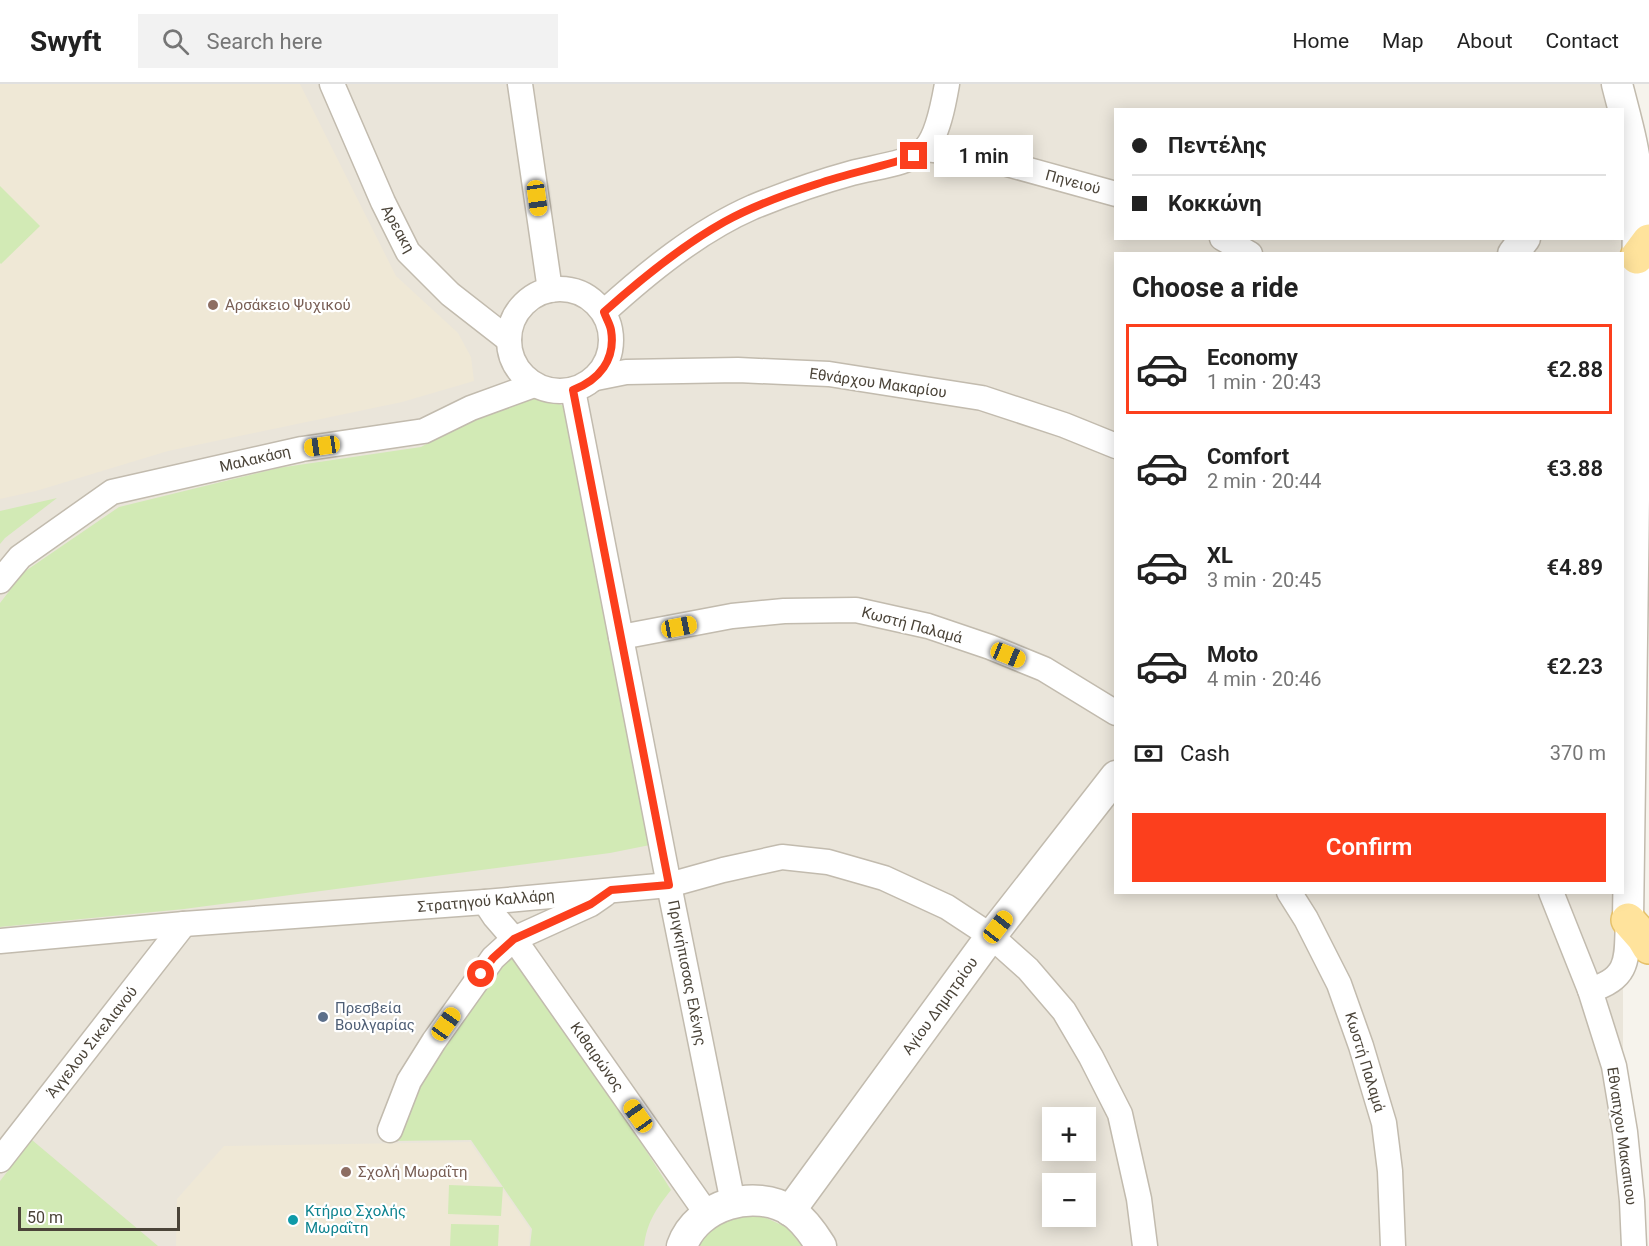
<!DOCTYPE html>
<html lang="en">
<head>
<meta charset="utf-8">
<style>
	body { margin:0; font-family:Roboto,sans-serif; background:#f2f2f2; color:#222; height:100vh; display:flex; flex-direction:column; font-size:22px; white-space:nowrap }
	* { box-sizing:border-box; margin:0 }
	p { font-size:20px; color:#767676 }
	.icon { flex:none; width:33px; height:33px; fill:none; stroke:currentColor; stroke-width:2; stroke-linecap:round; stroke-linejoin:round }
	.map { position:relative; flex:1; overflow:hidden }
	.side { position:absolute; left:1114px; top:168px; width:510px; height:642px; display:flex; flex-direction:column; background:#fff; border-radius:0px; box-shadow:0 3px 15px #0003 }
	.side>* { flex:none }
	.top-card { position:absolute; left:1114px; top:24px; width:510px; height:132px; border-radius:0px; box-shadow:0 3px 15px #0003; display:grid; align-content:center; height:132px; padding:0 18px; background:#fff }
	.fabs { position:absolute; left:1042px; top:1023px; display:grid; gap:12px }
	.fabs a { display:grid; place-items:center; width:54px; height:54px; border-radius:0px; background:#fff; box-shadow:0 3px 15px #0003; font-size:30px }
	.scale { position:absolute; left:18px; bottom:15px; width:162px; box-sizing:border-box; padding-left:6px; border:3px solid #4b4439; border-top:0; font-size:16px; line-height:21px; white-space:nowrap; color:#4b4439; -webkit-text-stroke:4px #fff; paint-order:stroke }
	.end { position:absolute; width:27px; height:27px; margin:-14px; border:8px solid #fc3f1d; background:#fff; box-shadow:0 0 0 3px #fff }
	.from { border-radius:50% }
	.bubble { position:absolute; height:42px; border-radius:0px; background:#fff; box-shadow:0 3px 15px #0003; font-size:20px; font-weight:600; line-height:42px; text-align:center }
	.car { position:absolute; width:18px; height:36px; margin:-18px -9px; border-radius:8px; box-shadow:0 0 4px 2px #0007; background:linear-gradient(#f5c518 24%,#345 0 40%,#f5c518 0 76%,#345 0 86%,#f5c518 0) }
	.top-card b { display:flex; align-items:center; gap:21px; height:57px; font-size:22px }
	.top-card b+b { border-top:2px solid #e0e0e0 }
	.top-card i { width:15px; height:15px; background:#222 }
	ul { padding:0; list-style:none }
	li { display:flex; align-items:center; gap:18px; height:90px; margin:0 12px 9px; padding:0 6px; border:3px solid transparent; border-radius:0px }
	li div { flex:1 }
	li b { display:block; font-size:22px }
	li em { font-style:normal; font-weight:600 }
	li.current { border-color:#fc3f1d }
	li>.icon { width:54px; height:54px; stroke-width:1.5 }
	h2 { padding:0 18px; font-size:27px; line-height:72px }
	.pay { display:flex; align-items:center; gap:15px; height:66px; padding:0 18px; font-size:22px }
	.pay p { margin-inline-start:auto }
	.button { display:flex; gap:12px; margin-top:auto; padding:12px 18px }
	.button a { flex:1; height:69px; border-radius:0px; background:#fc3f1d; color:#fff; font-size:24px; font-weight:600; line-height:69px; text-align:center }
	header { display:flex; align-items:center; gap:36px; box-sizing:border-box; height:84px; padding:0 30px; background:#fff; border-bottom:2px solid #e0e0e0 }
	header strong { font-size:28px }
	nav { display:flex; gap:33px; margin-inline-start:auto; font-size:21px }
	.search { width:420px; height:54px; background:#f2f2f2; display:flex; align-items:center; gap:15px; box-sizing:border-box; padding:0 21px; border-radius:0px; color:#767676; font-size:22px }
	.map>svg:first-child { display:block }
	.residential { fill:#eae5da; fill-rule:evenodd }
	.education { fill:#efe8d6 }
	.green { fill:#d2eab5 }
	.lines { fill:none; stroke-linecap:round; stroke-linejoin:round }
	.minor-casing { stroke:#c2bbae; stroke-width:27 }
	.tertiary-casing { stroke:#c2bbae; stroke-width:33 }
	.primary-casing { stroke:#e6c16a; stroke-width:36 }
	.minor { stroke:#fff; stroke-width:24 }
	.tertiary { stroke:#fff; stroke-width:30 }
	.primary { stroke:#ffe39c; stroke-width:33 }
	.route { stroke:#fc3f1d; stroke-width:8 }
	.education-dot { fill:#8d6e63; stroke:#fff; stroke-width:2 }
	.service-dot { fill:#5c6f8a; stroke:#fff; stroke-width:2 }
	.culture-dot { fill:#0f9aa8; stroke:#fff; stroke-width:2 }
	.labels { text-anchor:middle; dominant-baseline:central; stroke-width:4.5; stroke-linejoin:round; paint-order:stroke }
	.street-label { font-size:15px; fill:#4b4439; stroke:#fff }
	.education-label { font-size:15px; fill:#785e54; stroke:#fff; text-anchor:start }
	.service-label { font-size:15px; fill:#4e5e75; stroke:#fff; text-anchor:start }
	.culture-label { font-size:15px; fill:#0d838f; stroke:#fff; text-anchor:start }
</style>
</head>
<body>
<header>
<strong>Swyft</strong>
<div class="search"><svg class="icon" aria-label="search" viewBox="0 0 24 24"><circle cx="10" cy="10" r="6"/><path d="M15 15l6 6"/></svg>Search here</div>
<nav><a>Home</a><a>Map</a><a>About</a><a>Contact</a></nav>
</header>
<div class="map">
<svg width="1649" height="1162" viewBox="0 0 1649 1162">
	<rect width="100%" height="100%" fill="#f6f3ec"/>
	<path class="residential" d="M 0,0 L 1601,0 L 1605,8 L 1608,25 L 1116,26 L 1116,154 L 1622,154 L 1622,169 L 1116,170 L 1116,808 L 1623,809 L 1623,1162 L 0,1162 ZM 1053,1034 L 1086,1034 L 1086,1066 L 1053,1066 ZM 1053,1100 L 1086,1100 L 1086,1132 L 1053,1132 Z"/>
	<g class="education">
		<path d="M 0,0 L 300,0 L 396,192 L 458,249 L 471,273 L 474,297 L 402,318 L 168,367 L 36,407 L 0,415 Z"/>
		<path d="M 470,1058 L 530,1145 L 529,1162 L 176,1162 L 177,1115 L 224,1062 Z"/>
	</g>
	<g class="green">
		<path d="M 0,102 L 40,142 L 1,180 L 0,179 Z"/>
		<path d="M 512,313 L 545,316 L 568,323 L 655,760 L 610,769 L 184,825 L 0,843 L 0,519 L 24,488 L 119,423 L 278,384 L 421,363 Z"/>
		<path d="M 57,414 L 5,454 L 0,460 L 0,427 Z"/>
		<path d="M 514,858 L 671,1106 C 656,1125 647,1138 644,1162 L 530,1162 L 532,1145 L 503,1103 L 501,1132 L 448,1130 L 449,1101 L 503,1103 L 471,1056 L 388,1057 L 411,998 Z"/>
		<path d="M 32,1056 L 158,1162 L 0,1162 L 0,1097 Z"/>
		<path d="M 735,1132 L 762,1132 L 788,1144 L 802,1162 L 696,1162 L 710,1144 Z"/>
		<path d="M 451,1140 L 499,1141 L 498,1162 L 450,1162 Z"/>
	</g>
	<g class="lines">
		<defs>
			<g id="minor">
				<path d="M 332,0 L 383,118 L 408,168 L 450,210 L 509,256"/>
				<path d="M 520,0 L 550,206"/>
				<path d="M 925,65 L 971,70 L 1116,110"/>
				<path d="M 1222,154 L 1250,170"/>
				<circle cx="560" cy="256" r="51"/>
				<path d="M 604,228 C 647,189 698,147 753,123 C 785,110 819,98 852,89 C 873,83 910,80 925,65 C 938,52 944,17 947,0"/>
				<path d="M 596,294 L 626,288 L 738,286 L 829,290 L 982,314 L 1064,341 L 1116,362"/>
				<path d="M 573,306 L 669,801 L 733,1119"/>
				<path d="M 0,497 L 20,473 L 112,408 L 302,365 L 424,347 L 471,324 L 534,301"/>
				<path d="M 621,553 L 732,532 L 784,527 L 856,526 L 928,542 L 990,563 L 1044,585 L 1116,629"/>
				<path d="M 1289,808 L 1306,835 L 1339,900 L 1361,962 L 1384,1039 L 1390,1087 L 1393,1162"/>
				<path d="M 1551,808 L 1590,906 L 1614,982 L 1625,1048 L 1632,1117 L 1634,1162"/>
				<path d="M 485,818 L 495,833 L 514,855 L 707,1130"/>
				<path d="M 0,857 L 184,840 L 485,818 L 669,801 L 723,786 L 782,773 L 828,778 L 884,794 L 947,823 L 991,852 L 1028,885 L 1064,927 L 1091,973 L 1120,1030 L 1139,1115 L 1145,1162"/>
				<path d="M 1590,906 C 1632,894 1626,872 1628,836"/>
				<path d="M 390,1046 L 409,997 L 434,957 L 493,874 L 514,855 L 591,820 L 604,811"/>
				<path d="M 0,1076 L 184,840"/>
			</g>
			<g id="tertiary">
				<path d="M 1617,0 C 1625,32 1635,64 1637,97 C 1638,110 1637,123 1638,135 L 1628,836"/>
				<path d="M 1513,170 L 1525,154"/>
				<path d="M 790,1127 L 991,852 L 1116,692"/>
				<path d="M 682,1162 C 697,1120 755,1104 791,1127 C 804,1136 813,1149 821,1162"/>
			</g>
			<g id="primary">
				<path d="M 1637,173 L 1649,157"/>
				<path d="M 1628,836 L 1643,853 L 1649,863"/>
			</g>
		</defs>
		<use href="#minor" class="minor-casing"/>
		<use href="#tertiary" class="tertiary-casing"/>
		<use href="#primary" class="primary-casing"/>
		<use href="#minor" class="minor"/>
		<use href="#tertiary" class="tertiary"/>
		<use href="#primary" class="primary"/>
	</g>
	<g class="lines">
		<path class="route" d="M 481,890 L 493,874 L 514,855 L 591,820 L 611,806 L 669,801 L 573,306 C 599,296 616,276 611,246 C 610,240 606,234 604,228 C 641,195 681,162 724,138 C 753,122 786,110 817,100 C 849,89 882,83 914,72"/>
	</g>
	<g class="education-dot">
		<circle cx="213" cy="221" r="6"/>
		<circle cx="346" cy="1088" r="6"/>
	</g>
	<circle class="service-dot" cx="323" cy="933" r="6"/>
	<circle class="culture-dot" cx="293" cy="1136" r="6"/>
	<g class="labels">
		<g class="street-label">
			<text transform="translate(1073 98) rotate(15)">Πηνειού</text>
			<text transform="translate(398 145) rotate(61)">Αρεακη</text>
			<text transform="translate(878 299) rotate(8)">Εθνάρχου Μακαρίου</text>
			<text transform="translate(255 375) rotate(-13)">Μαλακάση</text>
			<text transform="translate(912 541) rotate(15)">Κωστή Παλαμά</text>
			<text transform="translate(486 817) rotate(-5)">Στρατηγού Καλλάρη</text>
			<text transform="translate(687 889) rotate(79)">Πριγκήπισσας Ελένης</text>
			<text transform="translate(940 922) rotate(-54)">Αγίου Δημητρίου</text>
			<text transform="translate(92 958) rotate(-52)">Άγγελου Σικελιανού</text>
			<text transform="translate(597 973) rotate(55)">Κιθαιρώνος</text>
			<text transform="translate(1365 978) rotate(73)">Κωστή Παλαμά</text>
			<text transform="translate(1622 1052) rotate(82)">Εθναπχου Μακαπιου</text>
		</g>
		<g class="education-label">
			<text x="225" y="221">Αρσάκειο Ψυχικού</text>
			<text x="358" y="1088">Σχολή Μωραΐτη</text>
		</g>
		<g class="service-label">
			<text x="335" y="924">Πρεσβεία<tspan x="335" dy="17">Βουλγαρίας</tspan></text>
		</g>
		<g class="culture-label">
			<text x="305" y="1127">Κτήριο Σχολής<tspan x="305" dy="17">Μωραΐτη</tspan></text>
		</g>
	</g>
</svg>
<div class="fabs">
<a>+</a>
<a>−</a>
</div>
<div class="scale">50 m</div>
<i class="end from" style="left:481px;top:890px"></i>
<i class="end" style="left:914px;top:72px"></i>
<div class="bubble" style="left:934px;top:51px;width:99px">1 min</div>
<i class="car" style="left:537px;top:114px;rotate:172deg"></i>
<i class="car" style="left:322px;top:362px;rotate:262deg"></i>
<i class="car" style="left:679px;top:543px;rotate:79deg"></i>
<i class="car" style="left:1008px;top:571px;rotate:112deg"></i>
<i class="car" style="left:998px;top:843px;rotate:38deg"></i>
<i class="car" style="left:446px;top:940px;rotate:35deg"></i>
<i class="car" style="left:638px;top:1032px;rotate:325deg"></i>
<div class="top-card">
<b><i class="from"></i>Πεντέλης</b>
<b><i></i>Κοκκώνη</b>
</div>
<section class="side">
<h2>Choose a ride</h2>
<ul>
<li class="current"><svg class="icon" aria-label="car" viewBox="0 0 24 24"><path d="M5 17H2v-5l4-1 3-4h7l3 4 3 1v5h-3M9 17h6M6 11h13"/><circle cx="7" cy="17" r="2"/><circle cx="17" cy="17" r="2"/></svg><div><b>Economy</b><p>1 min · 20:43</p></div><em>€2.88</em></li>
<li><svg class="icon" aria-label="car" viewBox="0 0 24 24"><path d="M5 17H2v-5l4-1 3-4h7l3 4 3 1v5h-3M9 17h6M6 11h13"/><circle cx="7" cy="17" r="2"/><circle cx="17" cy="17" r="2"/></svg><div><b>Comfort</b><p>2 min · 20:44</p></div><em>€3.88</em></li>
<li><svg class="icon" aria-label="car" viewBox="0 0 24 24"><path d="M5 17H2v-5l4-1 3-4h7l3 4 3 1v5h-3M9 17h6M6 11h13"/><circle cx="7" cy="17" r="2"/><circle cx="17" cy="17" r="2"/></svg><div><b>XL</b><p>3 min · 20:45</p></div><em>€4.89</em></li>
<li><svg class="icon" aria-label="car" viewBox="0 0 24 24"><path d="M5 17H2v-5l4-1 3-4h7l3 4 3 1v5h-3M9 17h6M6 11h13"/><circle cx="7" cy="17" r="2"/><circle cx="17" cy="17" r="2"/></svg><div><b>Moto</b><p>4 min · 20:46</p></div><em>€2.23</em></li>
</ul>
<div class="pay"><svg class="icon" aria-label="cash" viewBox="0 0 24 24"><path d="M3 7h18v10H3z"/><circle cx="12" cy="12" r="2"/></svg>Cash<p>370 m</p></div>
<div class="button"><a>Confirm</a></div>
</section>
</div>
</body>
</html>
